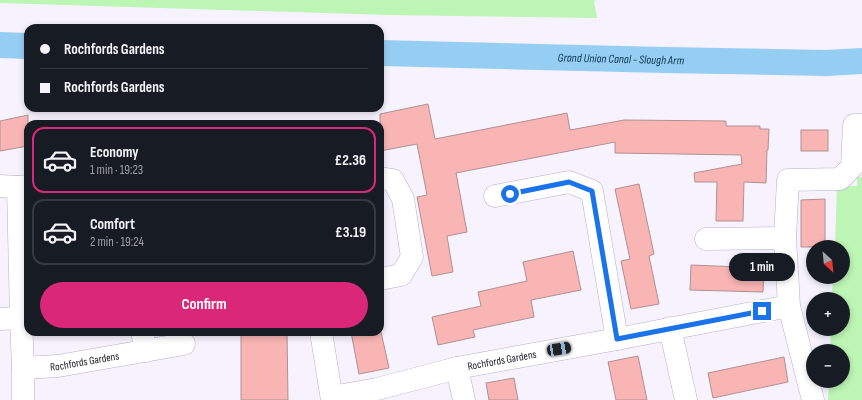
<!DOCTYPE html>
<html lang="en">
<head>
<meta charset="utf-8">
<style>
	body { margin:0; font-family:"Sofia Sans Condensed",sans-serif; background:#20242c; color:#f1f3f6; height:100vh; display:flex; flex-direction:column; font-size:15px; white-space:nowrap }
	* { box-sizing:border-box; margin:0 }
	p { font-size:13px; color:#9ea1a6 }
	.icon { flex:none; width:22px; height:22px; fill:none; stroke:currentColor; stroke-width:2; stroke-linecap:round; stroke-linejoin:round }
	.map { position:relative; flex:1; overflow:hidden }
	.details { position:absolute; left:24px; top:120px; width:360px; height:216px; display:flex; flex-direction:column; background:#171b24; border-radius:12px; box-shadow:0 2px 6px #0003 }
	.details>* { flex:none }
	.banner { position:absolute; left:24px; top:24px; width:360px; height:88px; border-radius:12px; box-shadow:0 2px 6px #0003; display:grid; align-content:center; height:88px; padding:0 16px; background:#171b24 }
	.needle { width:26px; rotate:153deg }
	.buttons { position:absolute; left:806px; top:240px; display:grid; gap:8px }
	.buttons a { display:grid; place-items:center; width:44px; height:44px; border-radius:50%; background:#171b24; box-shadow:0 2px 6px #0003; font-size:20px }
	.end { position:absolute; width:18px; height:18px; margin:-9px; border:5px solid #1a73e8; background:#fff; box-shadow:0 0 0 2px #fff }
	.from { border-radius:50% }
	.bubble { position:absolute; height:28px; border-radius:14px; background:#171b24; box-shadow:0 2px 6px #0003; font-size:13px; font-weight:700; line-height:28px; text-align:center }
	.car { position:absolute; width:12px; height:24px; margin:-12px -6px; border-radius:5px; box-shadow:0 0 3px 1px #0007; background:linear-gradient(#222 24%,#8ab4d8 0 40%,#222 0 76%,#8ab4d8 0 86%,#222 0) }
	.banner b { display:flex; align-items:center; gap:14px; height:38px; font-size:15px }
	.banner b+b { border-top:1px solid #363941 }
	.banner i { width:10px; height:10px; background:#f1f3f6 }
	ul { padding:7px 0 0; list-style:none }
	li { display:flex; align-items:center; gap:12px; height:66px; margin:0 8px 6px; padding:0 8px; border:2px solid #363941; border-radius:12px }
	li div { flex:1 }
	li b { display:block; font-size:15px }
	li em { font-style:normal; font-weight:700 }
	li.on { border-color:#db2777 }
	li>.icon { width:36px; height:36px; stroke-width:1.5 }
	.action { display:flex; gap:8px; margin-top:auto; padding:8px 16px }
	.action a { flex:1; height:46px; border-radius:24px; background:#db2777; color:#fff; font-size:16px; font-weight:700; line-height:46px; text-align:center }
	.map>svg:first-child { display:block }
	.green { fill:#bcf5b4 }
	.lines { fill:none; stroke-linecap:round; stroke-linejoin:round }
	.canal { stroke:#96cef3; stroke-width:26 }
	.building { fill:#f8b5b4; stroke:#b0908f }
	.minor-casing { stroke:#b6afcb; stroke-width:23 }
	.minor { stroke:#fff; stroke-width:22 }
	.route { stroke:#1a73e8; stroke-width:5 }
	.labels { text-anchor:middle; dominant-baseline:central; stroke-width:3; stroke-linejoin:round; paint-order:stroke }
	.street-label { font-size:11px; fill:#1b1822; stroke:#fff }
	.water-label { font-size:12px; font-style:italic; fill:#08364e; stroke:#fff }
</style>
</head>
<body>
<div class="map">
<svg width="862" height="400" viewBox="0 0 862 400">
	<rect width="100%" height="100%" fill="#f6f3ff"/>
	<g class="green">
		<path d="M 0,0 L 596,0 L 594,1 L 597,18 L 389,15 L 0,3 Z"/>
		<path d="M 857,177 L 862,177 L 862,400 L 828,400 L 829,381 L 843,381 L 843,351 L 830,351 L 831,329 L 843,329 L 843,299 L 832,299 L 833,277 L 843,277 L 843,247 L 835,247 L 837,186 L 857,186 Z"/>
	</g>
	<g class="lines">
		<g class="canal">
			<path d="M 0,45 L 28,46"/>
			<path id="s1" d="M 380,53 L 664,60 L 826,63 L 862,61"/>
		</g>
	</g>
	<g class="building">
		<path d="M 428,104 L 435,139 L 567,113 L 570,130 L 624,120 L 726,121 L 726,126 L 760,126 L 760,129 L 769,129 L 768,150 L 767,150 L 766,183 L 744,182 L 743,221 L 716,221 L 717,182 L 695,182 L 694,173 L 742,164 L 741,155 L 615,153 L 615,142 L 456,173 L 467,232 L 447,236 L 453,272 L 432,276 L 417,197 L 427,195 L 417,144 L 380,151 L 380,114 Z"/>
		<path d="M 28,115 L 28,146 L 0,151 L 0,121 Z"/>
		<rect x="801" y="130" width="27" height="21"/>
		<path d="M 639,184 L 654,254 L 649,256 L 659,304 L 631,309 L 621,261 L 630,259 L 615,189 Z"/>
		<path d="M 825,199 L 825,247 L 801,247 L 801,200 Z"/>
		<path d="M 573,251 L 581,290 L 531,300 L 534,317 L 473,330 L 475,337 L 438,345 L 432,317 L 481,306 L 478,292 L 527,281 L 523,262 Z"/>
		<path d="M 691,265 L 764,268 L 763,292 L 690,290 Z"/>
		<path d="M 241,332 L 287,332 L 288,400 L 241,400 Z"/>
		<path d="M 351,332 L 381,332 L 389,368 L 359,374 Z"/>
		<path d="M 638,356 L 647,400 L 616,400 L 608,362 Z"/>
		<path d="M 784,357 L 788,382 L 713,398 L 708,373 Z"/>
		<path d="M 514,378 L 518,400 L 489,400 L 486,383 Z"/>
	</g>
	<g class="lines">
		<defs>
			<g id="minor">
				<path d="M 380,178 L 393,180 L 403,199 L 412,257 L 401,275 L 380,279"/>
				<path d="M 0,186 L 18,187 L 28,186"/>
				<path d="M 18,187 L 21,318 L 23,368 L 23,400"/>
				<path d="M 495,196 L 569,182 L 592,191 L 617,339"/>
				<path d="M 706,239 L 785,238"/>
				<path d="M 789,306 L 785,238 L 788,180 L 840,179 L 852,167 L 854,125 L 862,125"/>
				<path d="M 0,319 L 21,318"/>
				<path d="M 670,328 L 686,400"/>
				<path d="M 142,332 L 146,351"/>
				<path d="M 321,332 L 332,400"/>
				<path id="s2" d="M 23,368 L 58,366 L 184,344"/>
				<path d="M 457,368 L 464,400"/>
				<path id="s3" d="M 332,397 L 377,389 L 457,368 L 617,339 L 789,306 L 813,400"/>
			</g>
		</defs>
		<use href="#minor" class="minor-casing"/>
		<use href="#minor" class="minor"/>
	</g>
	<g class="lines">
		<path class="route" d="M 510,194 L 569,182 L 592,191 L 617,339 L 762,311"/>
	</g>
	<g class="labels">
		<g class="street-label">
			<text stroke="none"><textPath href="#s3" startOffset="174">Rochfords Gardens</textPath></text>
			<text stroke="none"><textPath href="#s2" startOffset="62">Rochfords Gardens</textPath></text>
		</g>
		<g class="water-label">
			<text stroke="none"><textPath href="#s1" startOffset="241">Grand Union Canal - Slough Arm</textPath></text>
		</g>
	</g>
</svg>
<div class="buttons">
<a><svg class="needle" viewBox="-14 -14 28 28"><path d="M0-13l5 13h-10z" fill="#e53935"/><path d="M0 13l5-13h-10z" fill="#9ea1a6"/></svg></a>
<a>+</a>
<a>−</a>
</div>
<i class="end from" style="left:510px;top:194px"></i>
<i class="end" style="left:762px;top:311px"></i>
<div class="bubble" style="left:729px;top:253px;width:66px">1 min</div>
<i class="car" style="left:559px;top:349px;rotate:80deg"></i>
<div class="banner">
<b><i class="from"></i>Rochfords Gardens</b>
<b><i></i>Rochfords Gardens</b>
</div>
<section class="details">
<ul>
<li class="on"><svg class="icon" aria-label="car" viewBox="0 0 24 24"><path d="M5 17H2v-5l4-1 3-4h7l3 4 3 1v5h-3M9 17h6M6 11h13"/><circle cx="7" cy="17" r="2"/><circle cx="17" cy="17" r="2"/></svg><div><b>Economy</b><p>1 min · 19:23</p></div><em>£2.36</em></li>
<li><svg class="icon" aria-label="car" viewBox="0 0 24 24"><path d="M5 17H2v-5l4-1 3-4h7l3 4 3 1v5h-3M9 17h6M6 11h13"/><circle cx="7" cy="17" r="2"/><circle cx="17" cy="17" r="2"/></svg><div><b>Comfort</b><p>2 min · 19:24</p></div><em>£3.19</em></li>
</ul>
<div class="action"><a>Confirm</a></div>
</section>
</div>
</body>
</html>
